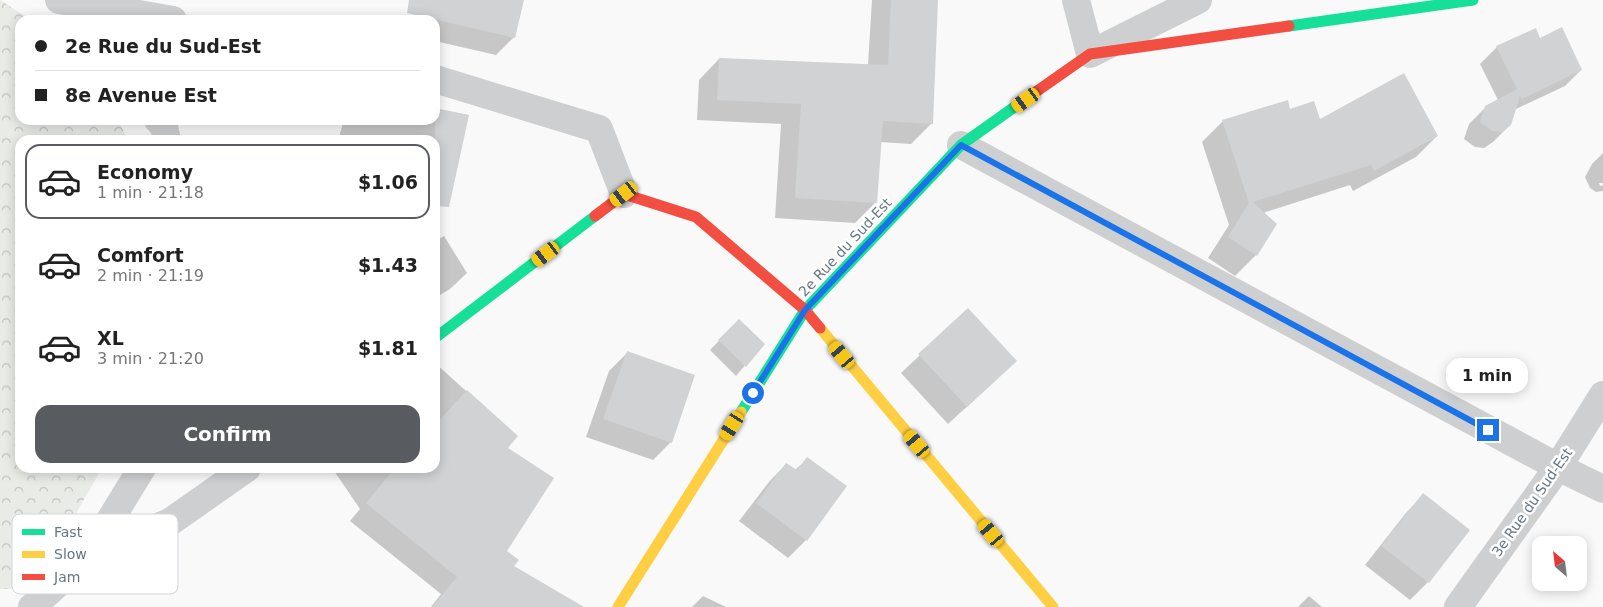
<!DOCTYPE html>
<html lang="en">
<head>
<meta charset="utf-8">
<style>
	body { margin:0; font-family:"DejaVu Sans",sans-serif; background:#f2f2f2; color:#222; height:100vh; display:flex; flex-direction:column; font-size:19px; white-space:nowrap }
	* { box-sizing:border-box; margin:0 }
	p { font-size:16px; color:#767676 }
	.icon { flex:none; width:28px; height:28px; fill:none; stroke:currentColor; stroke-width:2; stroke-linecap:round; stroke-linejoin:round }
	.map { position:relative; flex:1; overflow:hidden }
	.drawer { position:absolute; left:15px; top:135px; width:425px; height:338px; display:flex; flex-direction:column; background:#fff; border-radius:15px; box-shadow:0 2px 12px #0003 }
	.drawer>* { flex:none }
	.guide { position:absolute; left:15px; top:15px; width:425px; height:110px; border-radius:15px; box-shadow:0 2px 12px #0003; display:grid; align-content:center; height:110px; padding:0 20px; background:#fff }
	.needle { width:32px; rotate:332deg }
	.buttons { position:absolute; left:1532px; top:536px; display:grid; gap:10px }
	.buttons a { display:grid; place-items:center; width:55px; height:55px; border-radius:10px; background:#fff; box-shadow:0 2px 12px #0003; font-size:25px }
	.end { position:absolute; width:22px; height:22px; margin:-11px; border:6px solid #1a73e8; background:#fff; box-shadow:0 0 0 2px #fff }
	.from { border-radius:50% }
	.bubble { position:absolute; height:35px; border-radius:15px; background:#fff; box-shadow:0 2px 12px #0003; font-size:16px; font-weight:800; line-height:35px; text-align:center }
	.car { position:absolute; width:15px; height:30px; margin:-15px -8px; border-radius:6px; box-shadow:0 0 4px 1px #0007; background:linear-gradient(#f5c518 24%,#345 0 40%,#f5c518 0 76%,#345 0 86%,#f5c518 0) }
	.guide b { display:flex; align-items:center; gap:18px; height:48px; font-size:19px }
	.guide b+b { border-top:1px solid #e0e0e0 }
	.guide i { width:12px; height:12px; background:#222 }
	ul { padding:9px 0 0; list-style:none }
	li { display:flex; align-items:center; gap:15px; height:75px; margin:0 10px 8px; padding:0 10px; border:2px solid transparent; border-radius:15px }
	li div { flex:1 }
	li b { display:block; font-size:19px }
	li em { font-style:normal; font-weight:800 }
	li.selected { border-color:#585c60 }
	li>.icon { width:45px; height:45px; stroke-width:1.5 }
	.button { display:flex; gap:10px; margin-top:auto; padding:10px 20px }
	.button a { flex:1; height:58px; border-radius:15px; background:#585c60; color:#fff; font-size:20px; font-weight:800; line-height:58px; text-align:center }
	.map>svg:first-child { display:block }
	.forest { fill:url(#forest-crowns) }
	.shadow { fill:#0003 }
	.building { fill:#d0d2d3 }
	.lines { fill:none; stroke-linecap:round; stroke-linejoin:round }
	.street { stroke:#cecfd0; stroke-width:28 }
	.fast { stroke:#16e098; stroke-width:11 }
	.slow { stroke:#ffcf43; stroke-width:11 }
	.jam { stroke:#f24e42; stroke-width:11 }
	.route { stroke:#1a73e8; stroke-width:6 }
	.labels { text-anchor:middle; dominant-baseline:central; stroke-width:5; stroke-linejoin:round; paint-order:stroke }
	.street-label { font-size:14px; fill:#657683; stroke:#fff }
	.key { fill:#fff; stroke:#d1d6da; stroke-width:1 }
	.key-label { font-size:14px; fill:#657683 }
</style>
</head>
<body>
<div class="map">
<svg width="1603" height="607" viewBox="0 0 1603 607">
	<defs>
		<pattern id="forest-crowns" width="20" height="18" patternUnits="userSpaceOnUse" patternTransform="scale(1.25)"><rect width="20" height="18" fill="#e8ebe6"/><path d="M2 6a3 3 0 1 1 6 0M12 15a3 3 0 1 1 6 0" fill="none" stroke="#c0c3c0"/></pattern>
	</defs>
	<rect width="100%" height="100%" fill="#f9f9f9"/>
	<path class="forest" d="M 0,0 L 31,20 L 20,20 L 20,120 L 118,120 L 128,140 L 20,140 L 20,468 L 102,468 L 67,529 L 26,588 L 0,589 Z"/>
	<g class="shadow">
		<path d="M 426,0 L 522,0 L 514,37 L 496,55 L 435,41 L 435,20 L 421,20 Z"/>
		<path d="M 872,0 L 937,0 L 932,123 L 911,144 L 880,142 L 876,202 L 855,223 L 775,218 L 781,124 L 697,120 L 699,80 L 719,59 L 868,65 Z"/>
		<path d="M 1540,40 L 1581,70 L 1565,86 L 1514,110 L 1510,125 L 1493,142 L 1484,148 L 1475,147 L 1464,139 L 1469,124 L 1486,107 L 1498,100 L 1480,64 L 1497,47 Z"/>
		<path d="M 435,109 L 468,115 L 454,177 L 436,195 L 435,140 L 338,140 L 344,120 L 435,120 Z"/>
		<path d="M 1290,110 L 1319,120 L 1437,136 L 1416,157 L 1353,191 L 1350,185 L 1263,213 L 1256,255 L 1235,276 L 1208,258 L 1229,225 L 1202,142 L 1223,121 Z"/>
		<path d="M 1603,153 L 1603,183 L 1599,183 L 1600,186 L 1603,185 L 1603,191 L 1596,192 L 1590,188 L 1585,177 L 1592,164 Z"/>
		<path d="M 444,236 L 467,273 L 450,289 L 435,298 L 435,241 Z"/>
		<path d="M 968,310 L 997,379 L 948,424 L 901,373 Z"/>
		<path d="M 739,320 L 763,344 L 736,376 L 710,350 Z"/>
		<path d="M 627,353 L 671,442 L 653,460 L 586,437 L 609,371 Z"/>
		<path d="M 435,363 L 516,436 L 435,427 Z"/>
		<path d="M 807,459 L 806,540 L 788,558 L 739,521 L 769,482 L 786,464 L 795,470 Z"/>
		<path d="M 332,468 L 419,468 L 482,563 L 581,607 L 431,607 L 441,594 L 350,521 L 360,509 Z"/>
		<path d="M 1423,495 L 1469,531 L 1428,582 L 1410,600 L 1365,565 L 1406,513 Z"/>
		<path d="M 703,596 L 726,607 L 692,607 Z"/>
		<path d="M 1309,596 L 1322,607 L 1298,607 Z"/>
	</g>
	<g class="building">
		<path d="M 409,0 L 524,0 L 515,38 L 407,13 Z"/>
		<path d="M 891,0 L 938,0 L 933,124 L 883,121 L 877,203 L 795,198 L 801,104 L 717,100 L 719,58 L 888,65 Z"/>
		<path d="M 1562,27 L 1582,70 L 1522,99 L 1520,96 L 1511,125 L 1502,132 L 1492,131 L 1480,122 L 1485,106 L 1517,89 L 1496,46 L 1536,28 L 1540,38 Z"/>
		<path d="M 1404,73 L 1438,136 L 1374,171 L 1371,165 L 1253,202 L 1277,224 L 1257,256 L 1228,237 L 1249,203 L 1222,120 L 1288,100 L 1290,109 L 1314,101 L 1320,119 Z"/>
		<path d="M 435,108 L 469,115 L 449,207 L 435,206 Z"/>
		<path d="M 968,308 L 1017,361 L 967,407 L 918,354 Z"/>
		<path d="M 739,319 L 765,344 L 746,367 L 718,340 Z"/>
		<path d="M 627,351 L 695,375 L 672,443 L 603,419 Z"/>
		<path d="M 467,390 L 518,436 L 508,448 L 554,478 L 507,551 L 519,560 L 514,566 L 584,607 L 432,607 L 457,577 L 366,503 L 395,468 L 435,468 L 435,425 Z"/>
		<path d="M 807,457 L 847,486 L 807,541 L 756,503 L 786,463 L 797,470 Z"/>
		<path d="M 1423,493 L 1470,530 L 1429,583 L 1381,546 Z"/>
	</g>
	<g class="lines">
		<g class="street">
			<path d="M 59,0 L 173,20"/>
			<path d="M 1076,0 L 1090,54 L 1198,0"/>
			<path d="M 435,79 L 599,129 L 624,194"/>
			<path d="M 158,120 L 164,127 L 167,140"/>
			<path d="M 961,145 L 1558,467 L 1603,489"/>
			<path d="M 88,556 L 170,522 L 247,468"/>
			<path d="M 32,607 L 88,556 L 142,468"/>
			<path d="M 1458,607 L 1558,467 L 1603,395"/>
		</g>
		<g class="fast">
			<path d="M 1289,26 L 1473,0"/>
			<path d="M 435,338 L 595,216"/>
			<path d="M 741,412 L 805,310 L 961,145 L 1020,103"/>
		</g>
		<g class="slow">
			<path d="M 820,328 L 1053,607"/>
			<path d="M 618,607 L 741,412"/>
		</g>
		<g class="jam">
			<path d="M 1020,103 L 1090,54 L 1289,26"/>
			<path d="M 595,216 L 624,194 L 696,217 L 805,310 L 820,328"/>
		</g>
	</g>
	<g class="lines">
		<path class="route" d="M 753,393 L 805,310 L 961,145 L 1488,430"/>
	</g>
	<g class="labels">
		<g class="street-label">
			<text transform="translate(845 247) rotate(-47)">2e Rue du Sud-Est</text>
			<text transform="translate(1532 502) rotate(-55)">3e Rue du Sud-Est</text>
		</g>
	</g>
	<rect x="12" y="514" width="166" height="80" rx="8" class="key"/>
	<rect x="22" y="529" width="23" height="6" fill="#16e098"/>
	<rect x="22" y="551" width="23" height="7" fill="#ffcf43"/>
	<rect x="22" y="574" width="23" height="6" fill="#f24e42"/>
	<g class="key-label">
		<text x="54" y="537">Fast</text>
		<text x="54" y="559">Slow</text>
		<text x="54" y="582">Jam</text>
	</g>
</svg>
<div class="buttons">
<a><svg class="needle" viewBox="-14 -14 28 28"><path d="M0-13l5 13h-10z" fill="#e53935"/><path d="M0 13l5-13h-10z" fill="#767676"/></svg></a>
</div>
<i class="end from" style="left:753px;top:393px"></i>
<i class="end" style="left:1488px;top:430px"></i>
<div class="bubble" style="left:1446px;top:358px;width:82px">1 min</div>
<i class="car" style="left:1026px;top:100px;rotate:235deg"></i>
<i class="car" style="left:624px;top:194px;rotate:232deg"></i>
<i class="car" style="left:546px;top:254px;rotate:233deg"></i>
<i class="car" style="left:842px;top:355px;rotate:320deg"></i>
<i class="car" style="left:732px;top:426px;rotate:212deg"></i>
<i class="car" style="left:917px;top:444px;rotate:320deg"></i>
<i class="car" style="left:991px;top:533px;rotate:320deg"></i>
<div class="guide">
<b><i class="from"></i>2e Rue du Sud-Est</b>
<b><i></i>8e Avenue Est</b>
</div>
<section class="drawer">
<ul>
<li class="selected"><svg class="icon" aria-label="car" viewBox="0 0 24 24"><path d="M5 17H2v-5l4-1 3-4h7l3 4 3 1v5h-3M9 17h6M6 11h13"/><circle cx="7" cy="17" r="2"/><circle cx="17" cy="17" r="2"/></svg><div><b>Economy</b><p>1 min · 21:18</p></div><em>$1.06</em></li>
<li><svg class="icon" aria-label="car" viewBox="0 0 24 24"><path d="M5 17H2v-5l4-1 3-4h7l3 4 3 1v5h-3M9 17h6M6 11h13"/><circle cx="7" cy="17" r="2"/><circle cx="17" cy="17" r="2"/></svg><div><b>Comfort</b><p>2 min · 21:19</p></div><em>$1.43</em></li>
<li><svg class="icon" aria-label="car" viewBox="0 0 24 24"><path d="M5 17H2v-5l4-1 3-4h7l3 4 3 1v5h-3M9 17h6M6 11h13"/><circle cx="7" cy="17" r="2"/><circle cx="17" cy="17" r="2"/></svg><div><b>XL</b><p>3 min · 21:20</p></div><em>$1.81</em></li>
</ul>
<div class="button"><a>Confirm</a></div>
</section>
</div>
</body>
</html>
